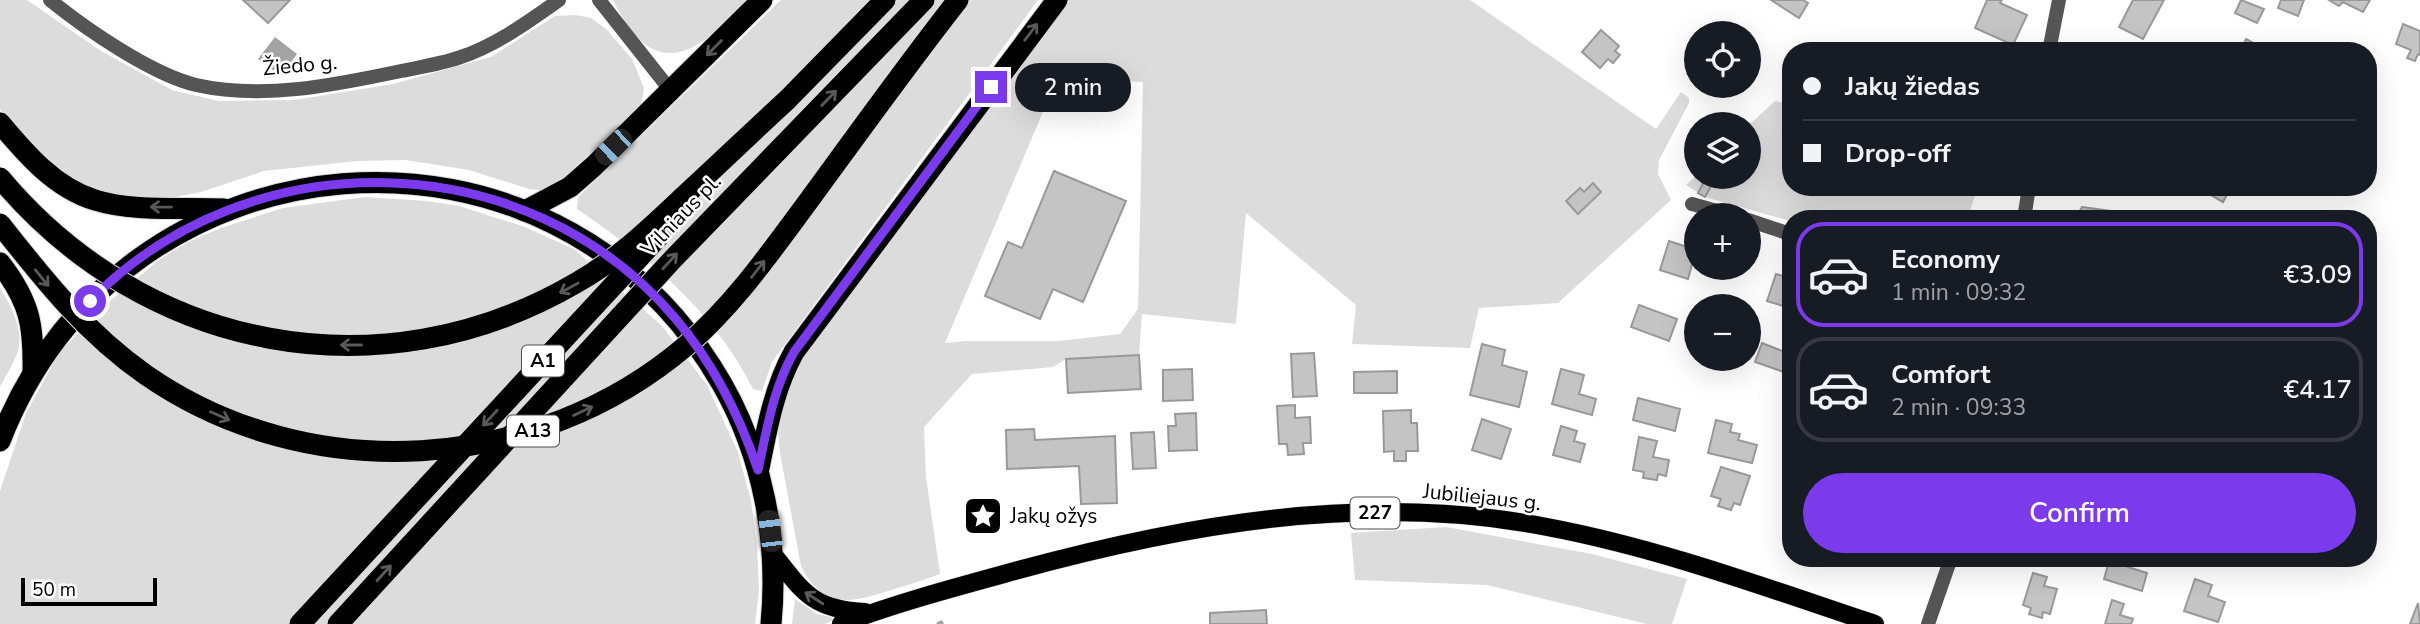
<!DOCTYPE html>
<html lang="en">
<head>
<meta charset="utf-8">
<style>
	body { margin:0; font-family:"Nunito Sans",sans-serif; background:#20242c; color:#f1f3f6; height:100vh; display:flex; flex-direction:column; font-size:26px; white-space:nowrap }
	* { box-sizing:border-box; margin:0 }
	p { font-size:23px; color:#9ea1a6 }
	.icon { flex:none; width:38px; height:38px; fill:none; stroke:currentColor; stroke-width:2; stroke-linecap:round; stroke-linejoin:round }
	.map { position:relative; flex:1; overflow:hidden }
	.panel { position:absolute; left:1782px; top:210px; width:595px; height:357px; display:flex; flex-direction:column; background:#171b24; border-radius:28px; box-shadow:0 7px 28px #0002 }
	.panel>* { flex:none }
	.guide { position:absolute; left:1782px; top:42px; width:595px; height:154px; border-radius:28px; box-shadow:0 7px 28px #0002; display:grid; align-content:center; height:154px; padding:0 21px; background:#171b24 }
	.tools { position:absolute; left:1684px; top:21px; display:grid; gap:14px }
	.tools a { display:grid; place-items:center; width:77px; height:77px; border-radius:50%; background:#171b24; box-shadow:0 7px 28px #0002; font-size:35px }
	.scale { position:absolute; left:21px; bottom:18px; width:136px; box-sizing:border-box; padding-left:7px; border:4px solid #000; border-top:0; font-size:19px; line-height:24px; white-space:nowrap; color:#000; -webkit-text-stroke:5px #fff; paint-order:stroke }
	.end { position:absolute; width:32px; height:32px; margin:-16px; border:9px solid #7c3aed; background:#fff; box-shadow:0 0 0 4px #fff }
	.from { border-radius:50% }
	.bubble { position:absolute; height:49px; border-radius:24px; background:#171b24; box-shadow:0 7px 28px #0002; font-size:23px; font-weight:600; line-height:49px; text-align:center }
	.car { position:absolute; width:21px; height:42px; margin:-21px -10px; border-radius:9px; box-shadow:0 0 5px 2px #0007; background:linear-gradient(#222 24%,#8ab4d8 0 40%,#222 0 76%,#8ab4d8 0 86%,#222 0) }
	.guide b { display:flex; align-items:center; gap:24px; height:66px; font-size:26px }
	.guide b+b { border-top:2px solid #363941 }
	.guide i { width:18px; height:18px; background:#f1f3f6 }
	ul { padding:12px 0 0; list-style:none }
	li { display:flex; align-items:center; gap:21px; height:105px; margin:0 14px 10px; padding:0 7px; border:4px solid #363941; border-radius:28px }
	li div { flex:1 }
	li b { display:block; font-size:26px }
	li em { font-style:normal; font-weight:600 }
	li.active { border-color:#7c3aed }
	li>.icon { width:63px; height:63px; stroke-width:1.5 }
	.cta { display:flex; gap:14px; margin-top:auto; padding:14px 21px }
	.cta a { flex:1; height:80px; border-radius:42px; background:#7c3aed; color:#fff; font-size:28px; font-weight:600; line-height:80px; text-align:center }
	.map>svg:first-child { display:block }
	.green { fill:#dcdcdc; fill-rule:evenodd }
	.water { fill:#a3a3a3 }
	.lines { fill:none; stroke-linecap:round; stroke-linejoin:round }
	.stream { stroke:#a3a3a3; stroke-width:5 }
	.building { fill:#c4c4c4; stroke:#999; stroke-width:2 }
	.primary-casing { stroke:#dbdbdb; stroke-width:19 }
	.highway-casing { stroke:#dbdbdb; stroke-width:23 }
	.street { stroke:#555; stroke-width:14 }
	.primary { stroke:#000; stroke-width:18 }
	.highway { stroke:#000; stroke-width:21 }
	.highway-bridge-casing { stroke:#dbdbdb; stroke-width:23; stroke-linecap:butt }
	.highway-bridge { stroke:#000; stroke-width:21 }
	.oneway { stroke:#595959 }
	.route { stroke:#7c3aed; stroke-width:9 }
	.labels { text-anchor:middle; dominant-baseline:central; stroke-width:5; stroke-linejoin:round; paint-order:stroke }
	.shield { fill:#fff; stroke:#4c4c4c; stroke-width:2 }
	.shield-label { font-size:19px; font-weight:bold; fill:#000 }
	.street-label { font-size:21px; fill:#000; stroke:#fff }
	.poi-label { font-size:21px; fill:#000; stroke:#fff; text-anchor:start }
</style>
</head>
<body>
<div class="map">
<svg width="2420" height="624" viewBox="0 0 2420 624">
	<rect width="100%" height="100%" fill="#fff"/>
	<g class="green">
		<path d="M 0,0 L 27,0 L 101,51 L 172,90 L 219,101 L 294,100 L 393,84 L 491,57 L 555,16 L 576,15 L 591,18 L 606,29 L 632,59 L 644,88 L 642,100 L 638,110 L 606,142 L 551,191 L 529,189 L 469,170 L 405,160 L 357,161 L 264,171 L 201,192 L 166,199 L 117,196 L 70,181 L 19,132 L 0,109 Z"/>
		<path d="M 613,0 L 746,0 C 733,12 721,28 706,39 C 660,72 634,42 613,0 Z"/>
		<path d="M 781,0 L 1038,0 L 772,362 L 762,391 L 753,389 C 715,312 647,256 577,209 L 578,197 Z"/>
		<path d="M 1068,0 L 1470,0 L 1656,129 L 1681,92 L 1689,98 L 1689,103 L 1659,160 L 1658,174 L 1671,200 L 1558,303 L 1479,308 L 1470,348 L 1352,344 L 1356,305 L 1246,213 L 1236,324 L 1142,314 L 1139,355 L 1066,359 L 1053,367 L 972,374 L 924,427 L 926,477 L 940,574 C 923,580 905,586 888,591 C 848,604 822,608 801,566 L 780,453 L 777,422 L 795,367 L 861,274 ZM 1057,71 L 1057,77 L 1143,82 L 1138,309 L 1120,334 L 1058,341 L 966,341 L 945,343 L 1056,81 Z"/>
		<path d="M 1775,101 L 1790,104 L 1790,187 L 1978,187 L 1967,219 L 1790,219 L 1790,221 L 1705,197 L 1686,185 L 1696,176 L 1748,177 L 1748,126 Z"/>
		<path d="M 365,197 L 426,201 L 459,206 L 525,227 L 574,249 L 662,326 L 707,385 L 738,452 L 751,501 L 757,545 L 759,591 L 755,624 L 0,624 L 0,491 L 26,413 L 59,353 L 105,305 L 160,259 L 186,243 L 221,228 L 283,208 Z"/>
		<path d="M 0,288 C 10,304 22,325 19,346 C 17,359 6,375 0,387 Z"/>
		<path d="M 1446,527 L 1592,554 L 1687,579 L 1672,624 L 1647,624 L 1487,585 L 1355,580 L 1351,533 Z"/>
		<path d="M 795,599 L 817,614 L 831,617 L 833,620 L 825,624 L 792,624 Z"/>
	</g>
	<path class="water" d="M 275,37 L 297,54 L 281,76 L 258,59 Z"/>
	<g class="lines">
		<path class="stream" d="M 939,624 L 941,623"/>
	</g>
	<g class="building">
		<path d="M 243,0 L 290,0 L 268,23 Z"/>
		<path d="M 1771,0 L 1803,0 L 1808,3 L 1799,18 Z"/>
		<path d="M 1987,0 L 2002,0 L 2000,3 L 2027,15 L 2013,45 L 1975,28 Z"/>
		<path d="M 2133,0 L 2164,0 L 2143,39 L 2119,27 Z"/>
		<path d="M 2241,0 L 2264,9 L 2257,23 L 2235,13 Z"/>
		<path d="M 2281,0 L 2304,0 L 2298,16 L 2278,8 Z"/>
		<path d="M 2329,0 L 2370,0 L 2363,12 L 2343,2 L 2339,6 Z"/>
		<path d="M 2403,24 L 2420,31 L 2420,55 L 2418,54 L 2415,61 L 2407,58 L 2411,50 L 2396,44 Z"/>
		<path d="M 1601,30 L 1619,46 L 1615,51 L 1620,55 L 1613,63 L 1608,59 L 1600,68 L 1582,52 Z"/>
		<path d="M 2246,39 L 2268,51 L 2240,51 Z"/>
		<path d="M 1054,171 L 1126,201 L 1083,302 L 1053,289 L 1040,319 L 985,296 L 1008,242 L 1022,248 Z"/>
		<path d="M 1706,178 L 1714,181 L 1705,197 L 1698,193 Z"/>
		<path d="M 1593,183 L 1601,192 L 1578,214 L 1566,201 L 1580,188 L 1584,192 Z"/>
		<path d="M 2197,187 L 2231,187 L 2223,202 Z"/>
		<path d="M 2082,207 L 2111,211 L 2125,219 L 2082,219 L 2077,216 Z"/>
		<path d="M 1669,241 L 1696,250 L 1688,279 L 1660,270 Z"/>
		<path d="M 1776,274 L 1790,278 L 1790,308 L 1767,301 Z"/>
		<path d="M 1639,305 L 1677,319 L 1669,341 L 1631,327 Z"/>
		<path d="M 1762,343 L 1790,354 L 1790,374 L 1755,362 Z"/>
		<path d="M 1482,344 L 1505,350 L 1502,365 L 1527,372 L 1519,407 L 1470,395 Z"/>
		<path d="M 1314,353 L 1317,396 L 1293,397 L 1291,354 Z"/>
		<path d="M 1139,355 L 1141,389 L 1068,393 L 1066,359 Z"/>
		<path d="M 1192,369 L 1193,400 L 1163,401 L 1163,370 Z"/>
		<path d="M 1561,369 L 1584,375 L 1579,394 L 1596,399 L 1592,415 L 1552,404 Z"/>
		<path d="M 1397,371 L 1397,393 L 1354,393 L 1354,372 Z"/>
		<path d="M 1638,398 L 1680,409 L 1675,431 L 1633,420 Z"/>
		<path d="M 1295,405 L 1295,418 L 1310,417 L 1311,443 L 1303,443 L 1304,454 L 1288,455 L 1287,444 L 1279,444 L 1277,406 Z"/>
		<path d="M 1411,410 L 1411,423 L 1417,423 L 1418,451 L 1406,451 L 1406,461 L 1394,461 L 1394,451 L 1384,452 L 1383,411 Z"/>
		<path d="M 1196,413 L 1197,450 L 1169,451 L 1168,426 L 1176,426 L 1175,414 Z"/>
		<path d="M 1482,419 L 1511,429 L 1501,459 L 1472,450 Z"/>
		<path d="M 1716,420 L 1732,424 L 1730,432 L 1740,434 L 1738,440 L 1757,445 L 1752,463 L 1708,453 Z"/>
		<path d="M 1561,426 L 1577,431 L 1574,441 L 1585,444 L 1580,462 L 1553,455 Z"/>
		<path d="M 1034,429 L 1035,440 L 1115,436 L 1117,503 L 1081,504 L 1079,466 L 1007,469 L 1006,430 Z"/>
		<path d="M 1154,432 L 1156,468 L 1133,469 L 1131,433 Z"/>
		<path d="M 1639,437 L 1657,441 L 1653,457 L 1669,460 L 1666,476 L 1658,474 L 1657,480 L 1643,478 L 1644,472 L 1633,470 Z"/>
		<path d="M 1721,467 L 1750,476 L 1740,505 L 1734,503 L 1731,510 L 1718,506 L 1721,499 L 1711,496 Z"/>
		<path d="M 2110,558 L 2131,558 L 2128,567 L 2147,573 L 2142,591 L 2104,579 Z"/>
		<path d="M 2033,573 L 2047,577 L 2044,586 L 2057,589 L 2050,614 L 2043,612 L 2042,618 L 2029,614 L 2031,608 L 2023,605 Z"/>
		<path d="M 2195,579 L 2212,585 L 2208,596 L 2225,602 L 2218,622 L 2184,611 Z"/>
		<path d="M 2112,600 L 2124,604 L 2120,615 L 2133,619 L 2131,624 L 2105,624 Z"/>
		<path d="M 2418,603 L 2420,624 L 2410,624 Z"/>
		<path d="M 1266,610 L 1267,624 L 1210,624 L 1210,613 Z"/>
	</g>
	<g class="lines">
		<defs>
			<g id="primary">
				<path d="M 773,554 C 803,592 813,610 865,612"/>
				<path d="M 841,624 C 894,604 949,589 1004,574 C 1180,525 1365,491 1547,527 C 1659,548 1767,588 1875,624"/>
			</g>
			<g id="highway">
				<path d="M 787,100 L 885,0"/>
				<path d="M 0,123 C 26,154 55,188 95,200 C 133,212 184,207 224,209"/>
				<path d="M 525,211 L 570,187 L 594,166 L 762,0"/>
				<path d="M 0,263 C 30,302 34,325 33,373"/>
				<path d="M 0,441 C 122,126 552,89 722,384 C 763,456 779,541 771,624"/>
				<path d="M 759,468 C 767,428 774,388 794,352 L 1057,0"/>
			</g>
		</defs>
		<use href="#primary" class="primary-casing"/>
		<use href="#highway" class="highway-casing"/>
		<g class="street">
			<path d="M 50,0 C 86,29 151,74 196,85 C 263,100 335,85 401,71 C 420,67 440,64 458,58 C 495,46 528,22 559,0"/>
			<path d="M 599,0 L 671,91"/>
			<path d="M 2049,51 L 2059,0"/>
			<path d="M 1692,204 L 1731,215"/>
			<path d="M 2024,219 L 2029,187"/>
			<path d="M 1748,220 L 1790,234"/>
			<path d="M 1928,624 L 1951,558"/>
		</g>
		<use href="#primary" class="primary"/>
		<use href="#highway" class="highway"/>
		<defs>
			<g id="highway-bridge">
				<path d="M 0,178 C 145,351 380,397 576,283 C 617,260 649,229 683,197 C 718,165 752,132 787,100"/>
				<path d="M 0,224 C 44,280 87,334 146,375 C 309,488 536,474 687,345 C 735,304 772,250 810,199 C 859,132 907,65 958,0"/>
				<path d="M 300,624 L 661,234"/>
				<path d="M 338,624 L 673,259 L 924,0"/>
			</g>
		</defs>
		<use href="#highway-bridge" class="highway-bridge-casing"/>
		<use href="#highway-bridge" class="highway-bridge"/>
	</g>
	<defs><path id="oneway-shaft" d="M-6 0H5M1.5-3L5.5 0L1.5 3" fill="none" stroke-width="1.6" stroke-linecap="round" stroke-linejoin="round" transform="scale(1.75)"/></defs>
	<g class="oneway">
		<use href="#oneway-shaft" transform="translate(1031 32) rotate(-53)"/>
		<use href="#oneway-shaft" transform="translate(714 48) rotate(135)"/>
		<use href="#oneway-shaft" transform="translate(829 98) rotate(-46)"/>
		<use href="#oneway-shaft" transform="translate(161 207) rotate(-179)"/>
		<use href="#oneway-shaft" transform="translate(670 261) rotate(-47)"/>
		<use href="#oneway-shaft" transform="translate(758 269) rotate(-52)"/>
		<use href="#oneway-shaft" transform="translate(42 278) rotate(51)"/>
		<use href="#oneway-shaft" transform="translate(569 288) rotate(151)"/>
		<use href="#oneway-shaft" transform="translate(351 345) rotate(-180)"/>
		<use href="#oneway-shaft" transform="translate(583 411) rotate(-25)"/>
		<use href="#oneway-shaft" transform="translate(220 416) rotate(24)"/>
		<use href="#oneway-shaft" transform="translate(490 418) rotate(133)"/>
		<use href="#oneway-shaft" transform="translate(384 573) rotate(-48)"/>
		<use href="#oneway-shaft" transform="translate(814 598) rotate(-147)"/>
	</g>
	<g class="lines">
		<path class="route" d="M 90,301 C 249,138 527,143 675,318 C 714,364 739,414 758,470 C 767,429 773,389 794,352 L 991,87"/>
	</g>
	<defs>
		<symbol id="sight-square" viewBox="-11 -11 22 22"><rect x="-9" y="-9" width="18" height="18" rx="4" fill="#000" stroke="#fff"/><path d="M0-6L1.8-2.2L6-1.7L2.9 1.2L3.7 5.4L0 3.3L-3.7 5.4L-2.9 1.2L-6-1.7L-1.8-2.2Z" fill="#fff"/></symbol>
	</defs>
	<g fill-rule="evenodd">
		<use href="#sight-square" x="961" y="494" width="44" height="44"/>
	</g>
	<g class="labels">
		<g class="shield">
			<rect x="522" y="345.5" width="42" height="31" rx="5"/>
			<rect x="507" y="415.5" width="52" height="31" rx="5"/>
			<rect x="1350.5" y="497.5" width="49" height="31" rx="5"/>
		</g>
		<g class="shield-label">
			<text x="543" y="361">A1</text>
			<text x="533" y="431">A13</text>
			<text x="1375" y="513">227</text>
		</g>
		<g class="street-label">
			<text transform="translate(300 65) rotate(-5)">Žiedo g.</text>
			<text transform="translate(681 215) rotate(-46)">Vilniaus pl.</text>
			<text transform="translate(1482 497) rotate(6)">Jubiliejaus g.</text>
		</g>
		<g class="poi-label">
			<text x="1010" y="516">Jakų ožys</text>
		</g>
	</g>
</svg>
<div class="tools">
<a><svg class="icon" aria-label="locate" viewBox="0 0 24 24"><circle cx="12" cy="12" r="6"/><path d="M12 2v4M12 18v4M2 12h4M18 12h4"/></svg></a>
<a><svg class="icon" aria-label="layers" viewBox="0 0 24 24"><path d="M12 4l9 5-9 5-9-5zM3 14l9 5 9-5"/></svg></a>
<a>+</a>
<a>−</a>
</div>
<div class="scale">50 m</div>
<i class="end from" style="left:90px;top:301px"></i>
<i class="end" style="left:991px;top:87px"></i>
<div class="bubble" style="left:1015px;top:63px;width:116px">2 min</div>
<i class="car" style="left:613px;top:147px;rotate:226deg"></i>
<i class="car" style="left:770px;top:531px;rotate:353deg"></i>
<div class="guide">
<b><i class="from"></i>Jakų žiedas</b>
<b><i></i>Drop-off</b>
</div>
<section class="panel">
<ul>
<li class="active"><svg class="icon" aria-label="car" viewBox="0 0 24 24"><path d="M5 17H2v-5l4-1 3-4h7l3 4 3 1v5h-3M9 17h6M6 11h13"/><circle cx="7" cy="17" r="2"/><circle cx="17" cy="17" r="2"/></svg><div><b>Economy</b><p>1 min · 09:32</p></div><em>€3.09</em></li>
<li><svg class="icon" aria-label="car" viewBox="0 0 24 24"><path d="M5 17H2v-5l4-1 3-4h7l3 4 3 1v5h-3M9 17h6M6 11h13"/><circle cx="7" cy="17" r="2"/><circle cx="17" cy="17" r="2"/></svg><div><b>Comfort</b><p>2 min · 09:33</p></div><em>€4.17</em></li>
</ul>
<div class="cta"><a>Confirm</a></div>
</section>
</div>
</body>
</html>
